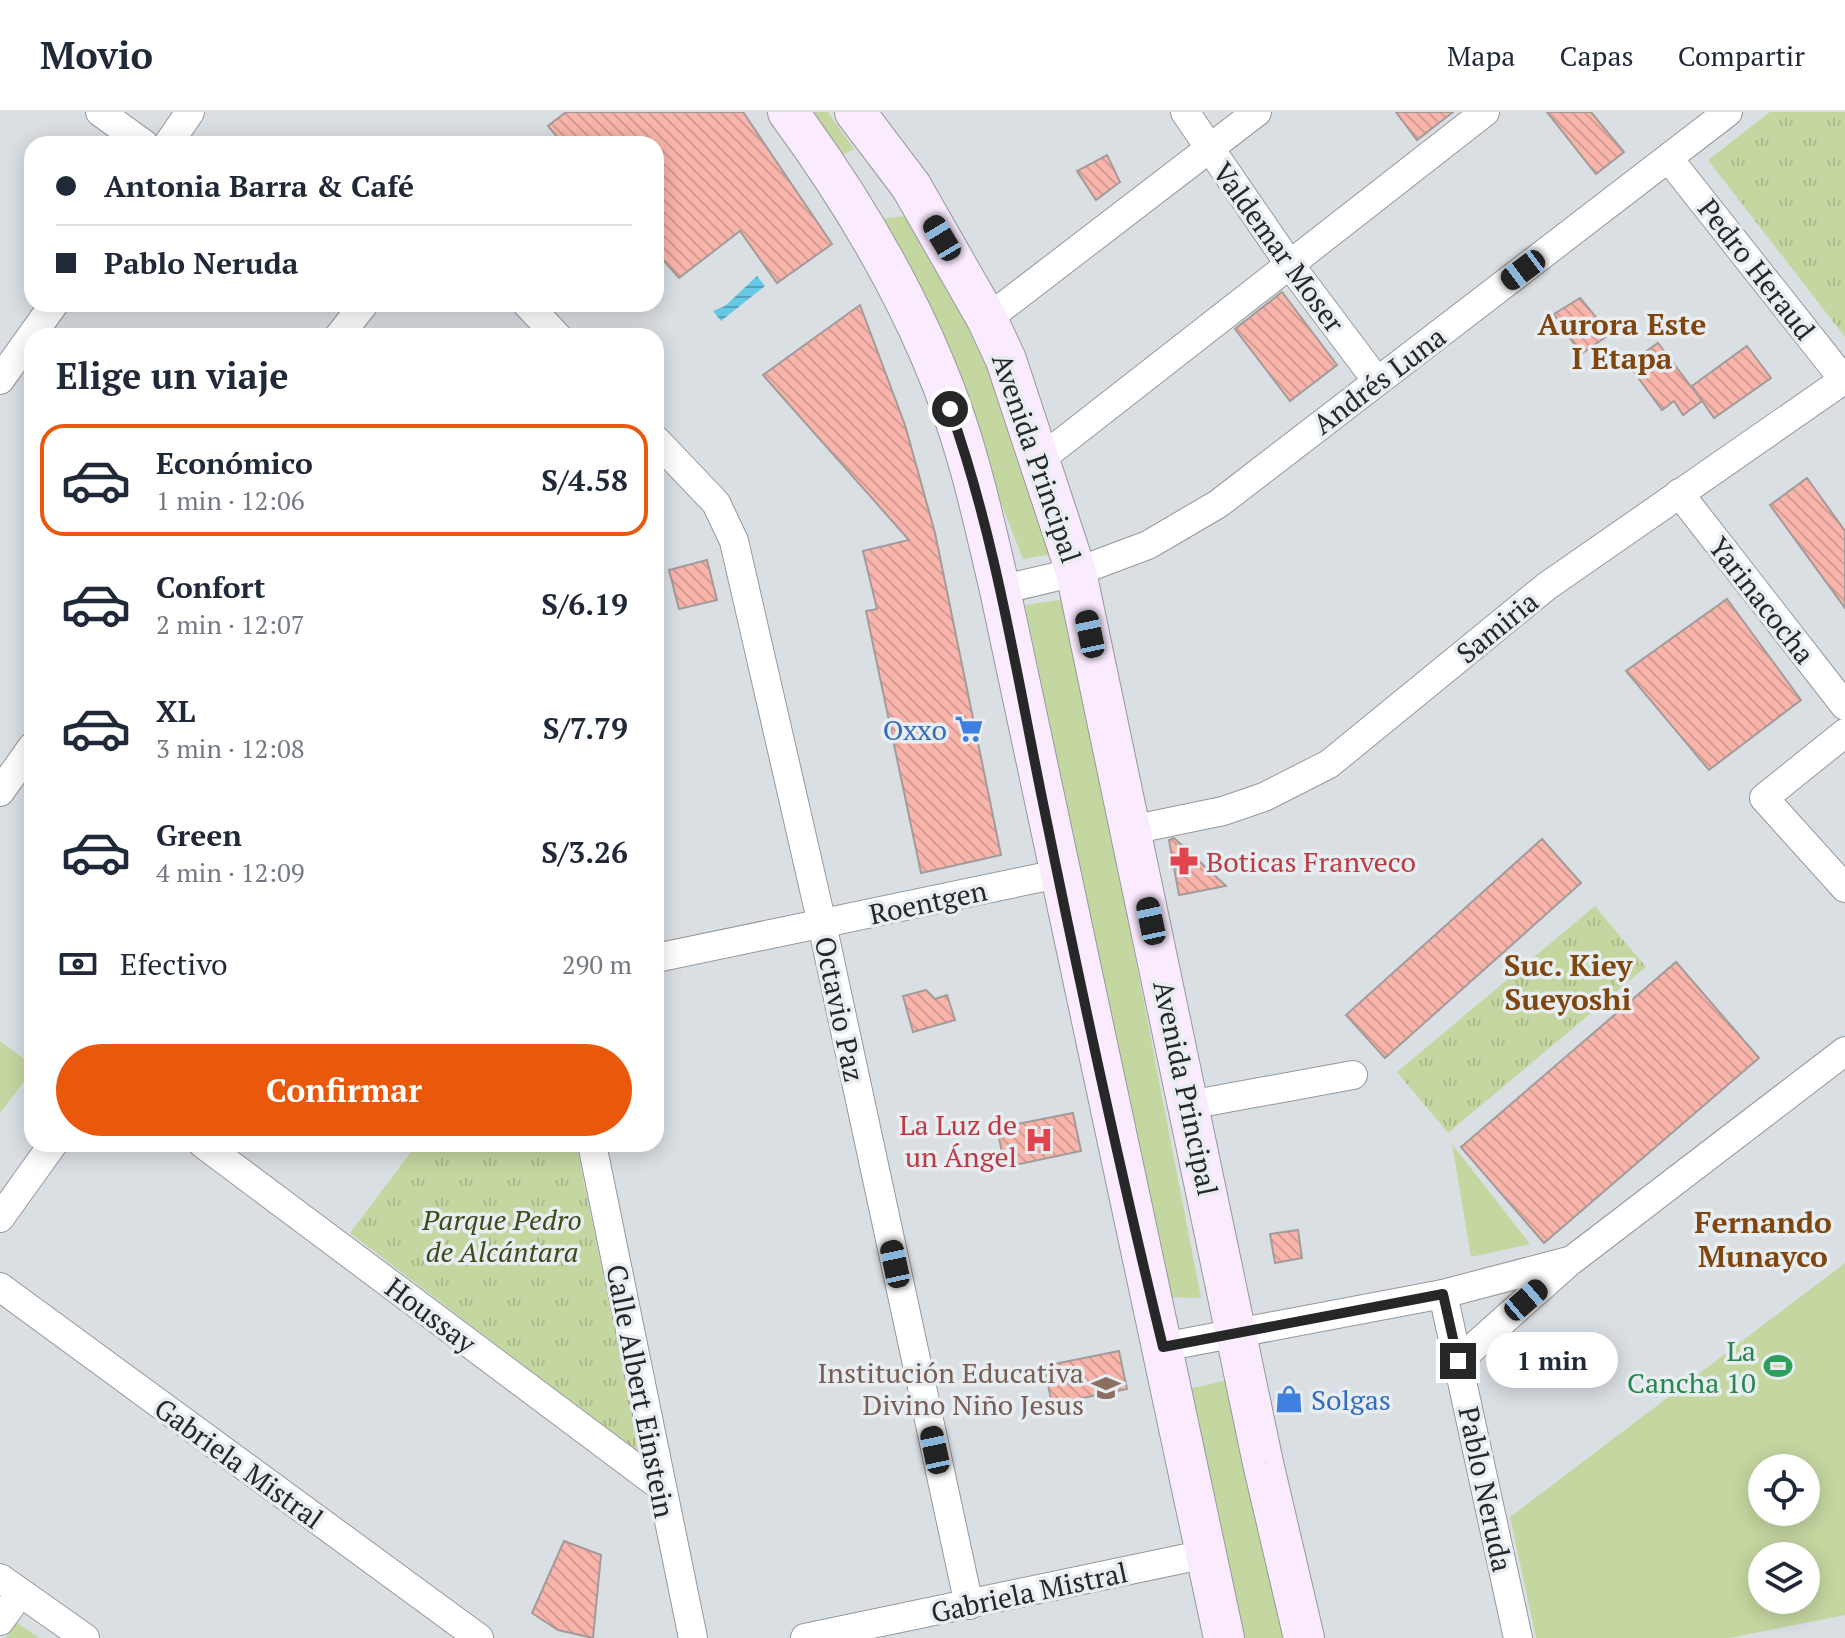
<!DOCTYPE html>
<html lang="es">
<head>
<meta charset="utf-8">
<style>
	body { margin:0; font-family:"PT Serif",serif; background:#f6f6f7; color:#1f2937; height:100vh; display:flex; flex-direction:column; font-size:30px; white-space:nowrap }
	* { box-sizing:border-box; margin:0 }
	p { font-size:26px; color:#747a83 }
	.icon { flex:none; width:44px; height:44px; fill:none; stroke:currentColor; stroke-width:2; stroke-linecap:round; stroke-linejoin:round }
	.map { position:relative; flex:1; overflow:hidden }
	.side { position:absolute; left:24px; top:216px; width:640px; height:824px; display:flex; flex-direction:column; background:#fff; border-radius:24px; box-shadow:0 4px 20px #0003 }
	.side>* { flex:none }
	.guide { position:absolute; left:24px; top:24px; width:640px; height:176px; border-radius:24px; box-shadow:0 4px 20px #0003; display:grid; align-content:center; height:176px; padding:0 32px; background:#fff }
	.tools { position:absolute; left:1748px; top:1342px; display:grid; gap:16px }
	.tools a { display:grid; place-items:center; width:72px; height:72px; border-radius:50%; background:#fff; box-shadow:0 4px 20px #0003; font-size:40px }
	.end { position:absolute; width:36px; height:36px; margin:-18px; border:10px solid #252729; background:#fff; box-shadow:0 0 0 4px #fff }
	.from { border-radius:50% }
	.bubble { position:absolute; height:56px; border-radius:28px; background:#fff; box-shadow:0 4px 20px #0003; font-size:26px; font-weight:600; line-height:56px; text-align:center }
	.car { position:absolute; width:24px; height:48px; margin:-24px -12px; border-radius:10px; box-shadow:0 0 6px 2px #0007; background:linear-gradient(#222 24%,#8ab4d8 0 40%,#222 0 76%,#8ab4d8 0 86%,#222 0) }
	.guide b { display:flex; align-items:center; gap:28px; height:76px; font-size:30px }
	.guide b+b { border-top:2px solid #e0e1e3 }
	.guide i { width:20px; height:20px; background:#1f2937 }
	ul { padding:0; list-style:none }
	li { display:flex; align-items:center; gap:24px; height:112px; margin:0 16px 12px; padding:0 16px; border:4px solid transparent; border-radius:24px }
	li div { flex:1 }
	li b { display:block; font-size:30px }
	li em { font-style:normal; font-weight:600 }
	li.selected { border-color:#ea580c }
	li>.icon { width:72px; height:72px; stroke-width:1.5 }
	h2 { padding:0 32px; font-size:36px; line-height:96px }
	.pay { display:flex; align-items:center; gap:20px; height:88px; padding:0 32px; font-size:30px }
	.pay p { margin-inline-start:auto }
	.action { display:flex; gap:16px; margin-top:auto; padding:16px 32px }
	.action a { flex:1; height:92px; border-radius:48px; background:#ea580c; color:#fff; font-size:32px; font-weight:600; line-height:92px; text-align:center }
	header { display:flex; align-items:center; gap:48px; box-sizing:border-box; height:112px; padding:0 40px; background:#fff; border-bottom:2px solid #e0e1e3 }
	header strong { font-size:38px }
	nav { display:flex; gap:44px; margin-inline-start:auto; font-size:28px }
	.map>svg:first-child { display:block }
	.green { fill:#c5d7a0; fill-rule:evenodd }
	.park { fill:url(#park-tufts) }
	.water { fill:url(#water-rules) }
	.building { fill:url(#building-back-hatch); stroke:#a39b9a; stroke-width:2 }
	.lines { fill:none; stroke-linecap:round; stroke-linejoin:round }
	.street-casing { stroke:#94999d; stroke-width:30 }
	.secondary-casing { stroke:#94999d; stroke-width:42 }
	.street { stroke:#fff; stroke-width:28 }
	.secondary { stroke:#faebfe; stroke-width:40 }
	.route { stroke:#252729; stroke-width:10 }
	.labels { text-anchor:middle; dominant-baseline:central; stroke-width:7; stroke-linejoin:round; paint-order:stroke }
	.street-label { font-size:28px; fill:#252729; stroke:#e7edf1 }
	.shop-label { font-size:28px; fill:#366cbe; stroke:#e7edf1; text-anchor:end }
	.health-label { font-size:28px; fill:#be3a42; stroke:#e7edf1; text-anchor:start }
	.park-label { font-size:28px; font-style:italic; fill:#3d4b16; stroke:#e7edf1 }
	.leisure-label { font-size:28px; fill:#27864d; stroke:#e7edf1; text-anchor:end }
	.education-label { font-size:28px; fill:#785e54; stroke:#e7edf1; text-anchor:end }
	.neighbourhood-label { font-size:30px; font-weight:bold; fill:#7f470f; stroke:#e7edf1 }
</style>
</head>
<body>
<header>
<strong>Movio</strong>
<nav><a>Mapa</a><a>Capas</a><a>Compartir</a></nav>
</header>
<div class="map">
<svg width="1845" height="1526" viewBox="0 0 1845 1526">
	<defs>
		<pattern id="park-tufts" width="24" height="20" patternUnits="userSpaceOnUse" patternTransform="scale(2)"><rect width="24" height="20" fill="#c5d7a0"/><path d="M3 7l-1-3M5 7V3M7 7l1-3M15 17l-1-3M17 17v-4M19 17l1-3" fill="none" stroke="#a9b98a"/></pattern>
		<pattern id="water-rules" width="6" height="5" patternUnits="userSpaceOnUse" patternTransform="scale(2)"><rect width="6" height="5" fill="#65c8e4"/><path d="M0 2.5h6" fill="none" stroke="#53a2b9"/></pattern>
		<pattern id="building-back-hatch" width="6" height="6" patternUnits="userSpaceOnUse" patternTransform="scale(2)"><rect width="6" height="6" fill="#f9b5ab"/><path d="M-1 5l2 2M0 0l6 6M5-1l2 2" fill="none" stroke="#d59c93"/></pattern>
	</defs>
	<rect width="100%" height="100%" fill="#dadfe4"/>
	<g class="green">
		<path d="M 805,0 L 828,0 L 854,37 L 838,45 Z"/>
		<path d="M 913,103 L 997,261 L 1054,442 L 1023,447 L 935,223 L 883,107 Z"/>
		<path d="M 1066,487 L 1201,1186 L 1170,1185 L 1025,493 Z"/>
		<path d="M 0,929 L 32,953 L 32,959 L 0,1001 Z"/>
		<path d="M 1452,1032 L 1530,1132 L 1471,1145 Z"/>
		<path d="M 1845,1151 L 1845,1503 L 1729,1526 L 1536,1526 L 1510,1405 ZM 1806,1356 L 1806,1400 L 1762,1400 L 1762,1356 ZM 1806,1444 L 1806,1488 L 1762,1488 L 1762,1444 Z"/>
		<path d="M 1228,1268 L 1288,1526 L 1240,1526 L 1188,1277 Z"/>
	</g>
	<g class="park">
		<path d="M 1770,0 L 1845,0 L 1845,225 L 1708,48 Z"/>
		<path d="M 1595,794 L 1646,855 L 1448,1021 L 1397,960 Z"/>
		<path d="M 417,1032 L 576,1032 L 641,1343 L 350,1121 Z"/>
		<path d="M 16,1510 L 39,1526 L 5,1526 Z"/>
	</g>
	<path class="water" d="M 757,164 L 765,174 L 721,209 L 713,199 L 725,194 Z"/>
	<g class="building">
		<path d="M 566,0 L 743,0 L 832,132 L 777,171 L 740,119 L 679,166 L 656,140 L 656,32 L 563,32 L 548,14 Z"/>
		<path d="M 1396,0 L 1453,0 L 1417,28 Z"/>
		<path d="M 1547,0 L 1591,0 L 1624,40 L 1596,62 Z"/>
		<path d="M 1107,43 L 1120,70 L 1096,88 L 1077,59 Z"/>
		<path d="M 1282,180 L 1337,253 L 1290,289 L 1235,217 Z"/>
		<path d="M 1580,186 L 1610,222 L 1581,242 L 1554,202 Z"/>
		<path d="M 860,193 L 905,313 L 935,421 L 1001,743 L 921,761 L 866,499 L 877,497 L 863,439 L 909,428 L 763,263 Z"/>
		<path d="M 1658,231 L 1702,289 L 1683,303 L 1674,289 L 1662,298 L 1634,260 L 1646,252 L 1640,244 Z"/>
		<path d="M 1747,234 L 1771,266 L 1714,306 L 1692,274 Z"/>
		<path d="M 1807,366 L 1845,419 L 1845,496 L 1770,393 Z"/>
		<path d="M 707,448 L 717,488 L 679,497 L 669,458 Z"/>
		<path d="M 1727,487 L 1801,588 L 1709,658 L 1626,559 Z"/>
		<path d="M 1174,726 L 1226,774 L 1179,783 L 1169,728 Z"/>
		<path d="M 1542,727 L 1581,771 L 1385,946 L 1346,903 Z"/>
		<path d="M 1676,850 L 1759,946 L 1544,1131 L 1461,1035 Z"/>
		<path d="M 926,878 L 935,887 L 947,883 L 955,908 L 913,920 L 903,884 Z"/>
		<path d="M 1073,1001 L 1081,1039 L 1005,1055 L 997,1016 Z"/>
		<path d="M 1298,1118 L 1302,1146 L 1275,1151 L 1270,1122 Z"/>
		<path d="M 1119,1239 L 1127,1277 L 1052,1292 L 1044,1254 Z"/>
		<path d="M 564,1429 L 601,1443 L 593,1526 L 558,1518 L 532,1501 Z"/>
	</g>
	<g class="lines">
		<defs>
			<g id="street">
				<path d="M 100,0 L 144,32"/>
				<path d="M 1185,0 L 1290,153 L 1377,269"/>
				<path d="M 168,32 L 190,0"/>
				<path d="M 1669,47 L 1844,268"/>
				<path d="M 527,192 L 557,224"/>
				<path d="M 987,207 L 1257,0"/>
				<path d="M 339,224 L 364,192"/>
				<path d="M 0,268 L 54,192"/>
				<path d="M 656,328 L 716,391 L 734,429 L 822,812 L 969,1493"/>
				<path d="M 1038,349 L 1485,0"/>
				<path d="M 1679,381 L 1845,594"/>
				<path d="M 1000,478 L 1076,460 L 1148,433 L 1218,392 L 1728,0"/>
				<path d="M 1845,621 L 1764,686 L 1845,776"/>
				<path d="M 0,680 L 32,635"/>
				<path d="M 1131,718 L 1223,699 L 1264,685 L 1329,652 L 1547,474 L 1845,267"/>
				<path d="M 656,846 L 1058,762"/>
				<path d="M 1189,993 L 1353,963"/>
				<path d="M 203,1032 L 660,1374"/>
				<path d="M 592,1032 L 693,1526"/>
				<path d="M 0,1106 L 53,1032"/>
				<path d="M 0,1175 L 479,1526"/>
				<path d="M 1443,1182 L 1518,1526"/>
				<path d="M 1163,1235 L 1443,1182 L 1572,1148 L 1845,939"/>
				<path d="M 1458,1249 L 1568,1151"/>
				<path d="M 0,1466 L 85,1526"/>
				<path d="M 0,1509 L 20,1481"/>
				<path d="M 805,1526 L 1206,1442"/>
			</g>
			<g id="secondary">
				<path d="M 788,0 C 866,106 934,225 969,352 C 981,394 990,436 1000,478 L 1224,1526"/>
				<path d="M 855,0 L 911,74 L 987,207 L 1006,248 L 1076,460 L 1263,1351 L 1304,1526"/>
			</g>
		</defs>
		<use href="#street" class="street-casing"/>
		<use href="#secondary" class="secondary-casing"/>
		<use href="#street" class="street"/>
		<use href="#secondary" class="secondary"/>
	</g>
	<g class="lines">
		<path class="route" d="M 950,297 C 995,424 1016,559 1043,691 C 1080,873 1119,1055 1163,1235 L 1443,1182 L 1458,1249"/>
	</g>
	<defs>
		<symbol id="supermarket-bare" viewBox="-9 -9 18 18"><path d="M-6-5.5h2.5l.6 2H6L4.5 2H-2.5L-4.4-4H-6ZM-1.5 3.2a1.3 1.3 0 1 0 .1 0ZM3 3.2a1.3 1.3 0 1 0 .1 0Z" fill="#3f7fe0" stroke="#e7edf1" stroke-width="2.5" paint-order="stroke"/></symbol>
		<symbol id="pharmacy-bare" viewBox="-9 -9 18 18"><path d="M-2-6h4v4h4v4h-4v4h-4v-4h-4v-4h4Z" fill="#e0444e" stroke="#e7edf1" stroke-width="2.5" paint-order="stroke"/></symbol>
		<symbol id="hospital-bare" viewBox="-9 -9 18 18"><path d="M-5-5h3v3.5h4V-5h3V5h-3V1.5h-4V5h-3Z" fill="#e0444e" stroke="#e7edf1" stroke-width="2.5" paint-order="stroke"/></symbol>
		<symbol id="stadium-bare" viewBox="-9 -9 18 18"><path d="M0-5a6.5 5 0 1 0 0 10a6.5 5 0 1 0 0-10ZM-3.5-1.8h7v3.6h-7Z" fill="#2e9e5b" stroke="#e7edf1" stroke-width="2.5" paint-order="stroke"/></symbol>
		<symbol id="school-bare" viewBox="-9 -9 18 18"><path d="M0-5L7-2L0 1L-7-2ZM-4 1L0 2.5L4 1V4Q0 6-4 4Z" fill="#8d6e63" stroke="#e7edf1" stroke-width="2.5" paint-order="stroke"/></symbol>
		<symbol id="shop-bare" viewBox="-9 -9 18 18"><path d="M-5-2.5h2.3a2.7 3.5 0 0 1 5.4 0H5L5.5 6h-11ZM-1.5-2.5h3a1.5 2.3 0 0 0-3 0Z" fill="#3f7fe0" stroke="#e7edf1" stroke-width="2.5" paint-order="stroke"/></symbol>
	</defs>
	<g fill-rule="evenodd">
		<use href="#supermarket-bare" x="949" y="597" width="40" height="40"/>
		<use href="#pharmacy-bare" x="1164" y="729" width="40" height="40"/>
		<use href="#hospital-bare" x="1019" y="1008" width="40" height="40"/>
		<use href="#stadium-bare" x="1758" y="1234" width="40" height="40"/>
		<use href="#school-bare" x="1086" y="1256" width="40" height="40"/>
		<use href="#shop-bare" x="1269" y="1267" width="40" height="40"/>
	</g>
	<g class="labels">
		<g class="street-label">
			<text transform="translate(1279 135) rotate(54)">Valdemar Moser</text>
			<text transform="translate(1757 157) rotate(52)">Pedro Heraud</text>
			<text transform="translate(1379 268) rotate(-37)">Andrés Luna</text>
			<text transform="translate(1037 346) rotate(71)">Avenida Principal</text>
			<text transform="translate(1762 488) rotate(52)">Yarinacocha</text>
			<text transform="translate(1497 515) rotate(-39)">Samiria</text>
			<text transform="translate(928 790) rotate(-12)">Roentgen</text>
			<text transform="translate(840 897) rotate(78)">Octavio Paz</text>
			<text transform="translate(1186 976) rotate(78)">Avenida Principal</text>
			<text transform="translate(431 1203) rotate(37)">Houssay</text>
			<text transform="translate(641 1279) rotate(79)">Calle Albert Einstein</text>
			<text transform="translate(239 1351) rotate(36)">Gabriela Mistral</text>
			<text transform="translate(1486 1377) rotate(78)">Pablo Neruda</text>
			<text transform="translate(1029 1480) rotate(-12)">Gabriela Mistral</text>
		</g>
		<g class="shop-label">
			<text x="947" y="617">Oxxo</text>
			<text x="1311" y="1287" text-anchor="start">Solgas</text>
		</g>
		<g class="health-label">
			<text x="1206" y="749">Boticas Franveco</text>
			<text x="1017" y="1012" text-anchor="end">La Luz de<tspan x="1017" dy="32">un Ángel</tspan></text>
		</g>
		<g class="park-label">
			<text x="502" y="1107">Parque Pedro<tspan x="502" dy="32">de Alcántara</tspan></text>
		</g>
		<g class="leisure-label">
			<text x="1756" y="1238">La<tspan x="1756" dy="32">Cancha 10</tspan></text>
		</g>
		<g class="education-label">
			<text x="1084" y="1260">Institución Educativa<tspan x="1084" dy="32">Divino Niño Jesus</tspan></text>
		</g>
		<g class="neighbourhood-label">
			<text x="1622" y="212">Aurora Este<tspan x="1622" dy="34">I Etapa</tspan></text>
			<text x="1568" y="853">Suc. Kiey<tspan x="1568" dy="34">Sueyoshi</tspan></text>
			<text x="1763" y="1110">Fernando<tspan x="1763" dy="34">Munayco</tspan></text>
		</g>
	</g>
</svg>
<div class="tools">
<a><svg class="icon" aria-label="locate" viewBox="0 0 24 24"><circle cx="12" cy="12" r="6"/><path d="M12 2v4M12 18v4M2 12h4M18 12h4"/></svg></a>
<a><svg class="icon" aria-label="layers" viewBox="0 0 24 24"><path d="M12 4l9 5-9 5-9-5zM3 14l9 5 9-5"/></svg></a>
</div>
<i class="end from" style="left:950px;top:297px"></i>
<i class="end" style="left:1458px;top:1249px"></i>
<div class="bubble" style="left:1486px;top:1220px;width:132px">1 min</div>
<i class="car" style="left:942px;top:126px;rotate:329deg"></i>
<i class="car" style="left:1523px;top:158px;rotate:233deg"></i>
<i class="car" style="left:1090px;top:522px;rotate:348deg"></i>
<i class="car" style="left:1151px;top:809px;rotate:348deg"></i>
<i class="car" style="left:895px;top:1152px;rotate:348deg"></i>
<i class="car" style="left:1526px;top:1188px;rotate:49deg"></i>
<i class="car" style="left:935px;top:1338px;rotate:348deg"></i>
<div class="guide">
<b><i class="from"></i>Antonia Barra &amp; Café</b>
<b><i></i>Pablo Neruda</b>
</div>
<section class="side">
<h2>Elige un viaje</h2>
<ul>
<li class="selected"><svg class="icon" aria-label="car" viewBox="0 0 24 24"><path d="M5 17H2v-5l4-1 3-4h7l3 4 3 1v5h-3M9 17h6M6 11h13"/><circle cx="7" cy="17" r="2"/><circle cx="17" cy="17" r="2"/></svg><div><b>Económico</b><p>1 min · 12:06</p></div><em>S/4.58</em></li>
<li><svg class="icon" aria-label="car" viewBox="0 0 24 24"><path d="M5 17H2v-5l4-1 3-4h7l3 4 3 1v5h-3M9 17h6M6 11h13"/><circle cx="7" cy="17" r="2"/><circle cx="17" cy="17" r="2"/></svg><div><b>Confort</b><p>2 min · 12:07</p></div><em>S/6.19</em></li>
<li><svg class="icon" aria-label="car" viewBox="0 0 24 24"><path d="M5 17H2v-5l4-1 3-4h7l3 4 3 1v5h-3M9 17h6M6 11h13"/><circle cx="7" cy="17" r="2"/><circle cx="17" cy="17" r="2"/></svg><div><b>XL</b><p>3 min · 12:08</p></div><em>S/7.79</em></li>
<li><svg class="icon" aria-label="car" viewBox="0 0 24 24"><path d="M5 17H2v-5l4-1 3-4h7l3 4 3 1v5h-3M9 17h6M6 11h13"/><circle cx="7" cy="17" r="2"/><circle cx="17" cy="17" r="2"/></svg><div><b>Green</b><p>4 min · 12:09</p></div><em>S/3.26</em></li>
</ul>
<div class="pay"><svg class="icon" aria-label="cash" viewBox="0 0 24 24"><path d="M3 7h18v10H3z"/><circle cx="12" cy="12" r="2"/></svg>Efectivo<p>290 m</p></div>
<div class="action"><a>Confirmar</a></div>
</section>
</div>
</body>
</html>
